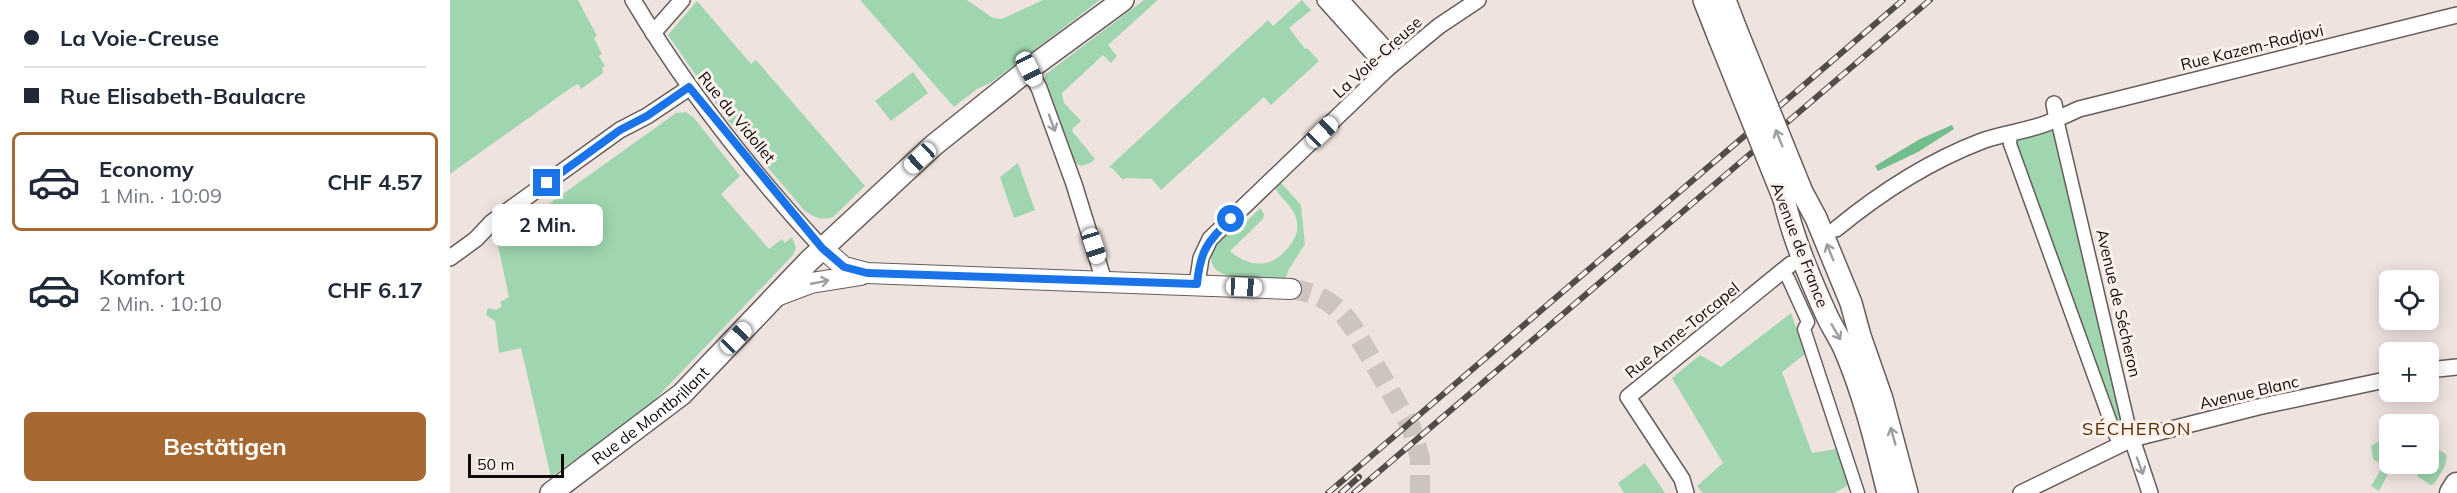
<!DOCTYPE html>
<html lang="de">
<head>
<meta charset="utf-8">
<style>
	body { margin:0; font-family:Mulish,sans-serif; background:#f2f2f3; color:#1f2937; height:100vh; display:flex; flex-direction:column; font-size:22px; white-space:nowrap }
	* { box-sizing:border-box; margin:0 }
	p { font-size:20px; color:#747a83 }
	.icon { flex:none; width:33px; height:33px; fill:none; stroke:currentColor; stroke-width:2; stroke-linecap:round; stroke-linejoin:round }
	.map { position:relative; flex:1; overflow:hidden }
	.drawer { display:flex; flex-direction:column; background:#fff; width:450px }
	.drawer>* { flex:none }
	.guide { display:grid; align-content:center; height:132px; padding:0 24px; background:#fff }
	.buttons { position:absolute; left:1929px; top:270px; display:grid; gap:12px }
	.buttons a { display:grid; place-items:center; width:60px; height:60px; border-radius:9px; background:#fff; box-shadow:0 3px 15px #0003; font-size:30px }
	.scale { position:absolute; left:18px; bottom:15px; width:96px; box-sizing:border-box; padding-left:6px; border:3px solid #0f0b0a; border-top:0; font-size:16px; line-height:21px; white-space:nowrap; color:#0f0b0a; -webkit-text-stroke:4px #fcf1ec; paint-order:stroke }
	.end { position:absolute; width:27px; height:27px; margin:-14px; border:8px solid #1a73e8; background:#fff; box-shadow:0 0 0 3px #fff }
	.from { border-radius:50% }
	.bubble { position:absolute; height:42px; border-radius:9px; background:#fff; box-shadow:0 3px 15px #0003; font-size:20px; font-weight:700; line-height:42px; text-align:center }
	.car { position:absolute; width:18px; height:36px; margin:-18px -9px; border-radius:8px; box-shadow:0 0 4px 2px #0007; background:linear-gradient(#fff 24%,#345 0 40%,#fff 0 76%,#345 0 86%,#fff 0) }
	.guide b { display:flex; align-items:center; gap:21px; height:57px; font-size:22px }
	.guide b+b { border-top:2px solid #e0e1e3 }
	.guide i { width:15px; height:15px; background:#1f2937 }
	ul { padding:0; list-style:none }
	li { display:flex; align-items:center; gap:18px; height:99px; margin:0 12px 9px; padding:0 12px; border:3px solid transparent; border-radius:9px }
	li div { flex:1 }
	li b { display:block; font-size:22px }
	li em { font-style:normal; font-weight:700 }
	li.on { border-color:#a86831 }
	li>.icon { width:54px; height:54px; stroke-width:1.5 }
	.button { display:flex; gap:12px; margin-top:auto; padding:12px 24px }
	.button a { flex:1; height:69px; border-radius:9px; background:#a86831; color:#fff; font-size:24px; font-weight:700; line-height:69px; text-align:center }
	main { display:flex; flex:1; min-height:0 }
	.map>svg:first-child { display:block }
	.green { fill:#9fd6af }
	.forest { fill:#72bd8b }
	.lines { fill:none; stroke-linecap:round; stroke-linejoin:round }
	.tertiary-tunnel { stroke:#cdc3bf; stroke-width:20; stroke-dasharray:20 10; stroke-linecap:butt }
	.pedestrian-casing { stroke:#665c59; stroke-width:15 }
	.minor-casing { stroke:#665c59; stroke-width:18 }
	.tertiary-casing { stroke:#665c59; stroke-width:22 }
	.secondary-casing { stroke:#665c59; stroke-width:24 }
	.primary-casing { stroke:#665c59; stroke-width:27 }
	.pedestrian { stroke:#fff; stroke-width:12 }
	.minor { stroke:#fff; stroke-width:15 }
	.tertiary { stroke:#fff; stroke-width:20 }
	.secondary { stroke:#fff; stroke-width:21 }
	.primary { stroke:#fff; stroke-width:24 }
	.rail-casing { stroke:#514b49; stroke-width:6 }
	.rail { stroke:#fcf1ec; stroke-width:4; stroke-dasharray:11; stroke-linecap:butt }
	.secondary-bridge-casing { stroke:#665c59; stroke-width:24; stroke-linecap:butt }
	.secondary-bridge { stroke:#fff; stroke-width:21 }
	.oneway { stroke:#9f9d9d }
	.route { stroke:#1a73e8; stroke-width:8 }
	.labels { text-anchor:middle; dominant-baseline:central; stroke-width:6; stroke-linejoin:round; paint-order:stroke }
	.street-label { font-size:16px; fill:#0f0b0a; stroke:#fcf1ec }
	.neighbourhood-label { font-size:18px; letter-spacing:1.5px; fill:#552b01; stroke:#fcf1ec }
</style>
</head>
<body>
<main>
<section class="drawer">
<div class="guide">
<b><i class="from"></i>La Voie-Creuse</b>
<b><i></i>Rue Elisabeth-Baulacre</b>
</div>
<ul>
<li class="on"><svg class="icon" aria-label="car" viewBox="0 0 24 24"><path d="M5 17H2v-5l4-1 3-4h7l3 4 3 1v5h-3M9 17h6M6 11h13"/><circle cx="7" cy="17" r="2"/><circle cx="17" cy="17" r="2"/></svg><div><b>Economy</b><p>1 Min. · 10:09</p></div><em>CHF 4.57</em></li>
<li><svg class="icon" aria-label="car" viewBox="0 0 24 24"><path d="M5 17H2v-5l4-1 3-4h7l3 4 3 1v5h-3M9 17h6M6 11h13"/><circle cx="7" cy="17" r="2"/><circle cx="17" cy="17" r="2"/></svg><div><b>Komfort</b><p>2 Min. · 10:10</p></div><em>CHF 6.17</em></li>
</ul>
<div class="button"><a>Bestätigen</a></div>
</section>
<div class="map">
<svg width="2007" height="493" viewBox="0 0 2007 493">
	<rect width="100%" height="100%" fill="#efe3df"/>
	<g class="green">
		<path d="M 0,0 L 128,0 L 147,36 L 144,38 L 152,54 L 149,56 L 155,66 L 152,68 L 153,73 L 131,89 L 128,84 L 122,87 L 0,174 Z"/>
		<path d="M 410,0 L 517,0 L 543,18 L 552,19 L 593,0 L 650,0 L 542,82 L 527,89 L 504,107 Z"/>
		<path d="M 694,0 L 708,0 L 658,45 L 667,56 L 661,63 L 653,55 L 612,93 L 614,103 L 631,121 L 623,128 L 622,131 L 645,159 L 640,163 L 631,166 L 625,163 L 595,79 L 596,74 Z"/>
		<path d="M 852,0 L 861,10 L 839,28 L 855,49 L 857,48 L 869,61 L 821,105 L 814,97 L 711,190 L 702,179 L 675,178 L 673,180 L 663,169 L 659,167 L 818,20 L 823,26 Z"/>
		<path d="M 247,1 L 301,64 L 306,60 L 415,186 L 383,217 C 371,221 364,217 355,211 L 275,117 L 218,35 Z"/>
		<path d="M 463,72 L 478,93 L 441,121 L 425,101 Z"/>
		<path d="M 236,112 L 244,118 L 290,176 L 271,194 L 319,249 L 332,239 L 335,243 L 342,237 L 346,248 L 343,255 L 195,410 L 101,477 L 71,348 L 49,353 L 45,321 L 36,315 L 38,308 L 46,310 L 52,306 L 50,302 L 59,297 L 47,241 L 226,113 Z"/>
		<path d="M 1600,130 L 1605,135 L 1676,429 L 1667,433 L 1562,142 Z"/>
		<path d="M 568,163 L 585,210 L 564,218 L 550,177 Z"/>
		<path d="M 831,183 L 851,205 L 855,244 L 839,269 L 835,280 C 816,279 744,285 765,247 C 770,237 784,228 792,220 L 795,223 L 810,208 L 814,214 L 813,219 L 780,251 C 798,267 821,269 837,249 C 844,240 848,235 847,223 C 846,208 832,201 825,188 Z"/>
		<path d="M 1341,313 L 1355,354 L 1332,372 L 1362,453 L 1386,449 L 1398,485 L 1385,493 L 1253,493 L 1247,486 L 1273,463 L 1222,378 L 1250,355 L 1271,367 Z"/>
		<path d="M 1939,435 L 1939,457 L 1938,456 L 1933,463 L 1941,468 L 1929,491 L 1921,486 L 1933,466 L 1923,459 L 1921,446 Z"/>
		<path d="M 1988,449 L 1997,455 L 1995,466 L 1984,484 L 1981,485 L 1967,476 L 1975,464 L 1978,464 L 1982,454 L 1984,455 Z"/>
		<path d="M 1195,463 L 1215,493 L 1174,493 L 1168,483 Z"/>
	</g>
	<path class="forest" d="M 1502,125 L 1504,129 L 1468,152 L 1428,171 L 1425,166 L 1470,139 Z"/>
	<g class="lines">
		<path class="tertiary-tunnel" d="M 841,289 C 870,293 888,304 904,329 L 961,427 L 970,458 L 970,493"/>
		<defs>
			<g id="pedestrian">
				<path d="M 1607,119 L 1682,439"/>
				<path d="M 1561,134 L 1560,144 L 1666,437"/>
				<path d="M 1338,278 L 1358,322 L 1354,329 L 1408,493"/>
			</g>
			<g id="minor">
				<path d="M 183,0 C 236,89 302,172 372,248"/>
				<path d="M 875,0 L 937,69"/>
				<path d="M 891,0 L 946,60"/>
				<path d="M 203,33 L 232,0"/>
				<path d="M 579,69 L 589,88 L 624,184 L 654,281"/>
				<path d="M 1604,104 L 1607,119 L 1629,109 L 2007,15"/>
				<path d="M 1386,229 C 1431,192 1477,162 1532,141 C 1557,132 1583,131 1607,119"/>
				<path d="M 0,258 L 26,239 L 42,222 L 170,130 L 197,116 L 239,88"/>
				<path d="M 747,284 L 751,258 L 760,239 L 937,69 L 989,26 L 1028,0"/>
				<path d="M 1978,370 L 2007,367"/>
				<path d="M 1682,439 L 1700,493"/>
				<path d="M 1236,493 L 1232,479 L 1178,397 L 1341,264"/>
				<path d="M 1571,493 L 1682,439 L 1808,407 L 1940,379"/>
			</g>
			<g id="tertiary">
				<path d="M 372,248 L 394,267 L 417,273 L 841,289"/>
				<path d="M 324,297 L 361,283 L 411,275"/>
			</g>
			<g id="secondary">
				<path d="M 1254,0 L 1269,38"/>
				<path d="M 1275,0 L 1286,29"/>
				<path d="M 1352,192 L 1366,218 L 1401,303 L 1410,336 L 1432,399 L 1457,493"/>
				<path d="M 1334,199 C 1343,239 1360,279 1377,316 C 1382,327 1389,337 1394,348 C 1414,394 1426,444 1438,493"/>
				<path id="s1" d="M 101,493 L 232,394 L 359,261 L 484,145 L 579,69 L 673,0"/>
			</g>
			<path id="primary" d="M 2002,493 L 2007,485"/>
		</defs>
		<use href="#pedestrian" class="pedestrian-casing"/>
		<use href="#minor" class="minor-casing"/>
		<use href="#tertiary" class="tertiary-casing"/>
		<use href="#secondary" class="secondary-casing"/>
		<use href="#primary" class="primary-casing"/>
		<use href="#pedestrian" class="pedestrian"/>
		<use href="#minor" class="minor"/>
		<use href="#tertiary" class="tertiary"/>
		<use href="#secondary" class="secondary"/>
		<use href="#primary" class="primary"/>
		<defs>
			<g id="rail">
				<path d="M 878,493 L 1453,0"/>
				<path d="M 891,493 L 909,477"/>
				<path d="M 904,493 L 1480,0"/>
			</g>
		</defs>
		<use href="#rail" class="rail-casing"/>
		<use href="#rail" class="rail"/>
		<defs>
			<g id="secondary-bridge">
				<path d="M 1286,29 L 1352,192"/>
				<path d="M 1269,38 L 1334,199"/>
			</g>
		</defs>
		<use href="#secondary-bridge" class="secondary-bridge-casing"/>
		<use href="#secondary-bridge" class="secondary-bridge"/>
	</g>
	<defs><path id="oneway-shaft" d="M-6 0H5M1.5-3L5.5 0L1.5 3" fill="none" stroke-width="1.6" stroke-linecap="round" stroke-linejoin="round" transform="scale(1.5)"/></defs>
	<g class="oneway">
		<use href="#oneway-shaft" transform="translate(602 123) rotate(70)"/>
		<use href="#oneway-shaft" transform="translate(1329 138) rotate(-112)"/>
		<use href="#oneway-shaft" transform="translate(1380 252) rotate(-112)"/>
		<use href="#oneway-shaft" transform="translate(370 282) rotate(-11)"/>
		<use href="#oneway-shaft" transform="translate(1386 332) rotate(60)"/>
		<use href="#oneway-shaft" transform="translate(1443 436) rotate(-106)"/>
		<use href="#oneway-shaft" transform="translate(1690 466) rotate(70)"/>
	</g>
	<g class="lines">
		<path class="route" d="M 97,183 L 170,130 L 197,116 L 239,87 L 372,248 L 394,267 L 417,273 L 747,284 C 750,252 757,241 781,219"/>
	</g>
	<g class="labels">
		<g class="street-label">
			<text transform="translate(1802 47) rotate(-14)">Rue Kazem-Radjavi</text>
			<text transform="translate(927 57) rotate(-42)">La Voie-Creuse</text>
			<text transform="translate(287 117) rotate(51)">Rue du Vidollet</text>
			<text transform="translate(1350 245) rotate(69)">Avenue de France</text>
			<text transform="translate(1669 303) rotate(77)">Avenue de Sécheron</text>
			<text transform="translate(1232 330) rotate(-39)">Rue Anne-Torcapel</text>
			<text transform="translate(1799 392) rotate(-13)">Avenue Blanc</text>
			<text stroke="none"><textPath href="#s1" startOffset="126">Rue de Montbrillant</textPath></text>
		</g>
		<g class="neighbourhood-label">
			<text x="1687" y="428">SÉCHERON</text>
		</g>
	</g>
</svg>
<div class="buttons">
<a><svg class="icon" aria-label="locate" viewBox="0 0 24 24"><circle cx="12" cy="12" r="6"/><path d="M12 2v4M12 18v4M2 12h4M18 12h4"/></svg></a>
<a>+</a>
<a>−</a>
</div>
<div class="scale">50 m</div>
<i class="end from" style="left:781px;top:219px"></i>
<i class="end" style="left:97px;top:183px"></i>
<div class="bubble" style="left:42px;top:204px;width:111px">2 Min.</div>
<i class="car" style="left:579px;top:69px;rotate:153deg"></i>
<i class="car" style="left:872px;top:132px;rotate:46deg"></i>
<i class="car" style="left:470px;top:158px;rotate:227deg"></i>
<i class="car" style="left:644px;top:246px;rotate:162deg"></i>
<i class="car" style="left:794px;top:287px;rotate:93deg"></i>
<i class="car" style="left:286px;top:338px;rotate:44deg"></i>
</div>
</main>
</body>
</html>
